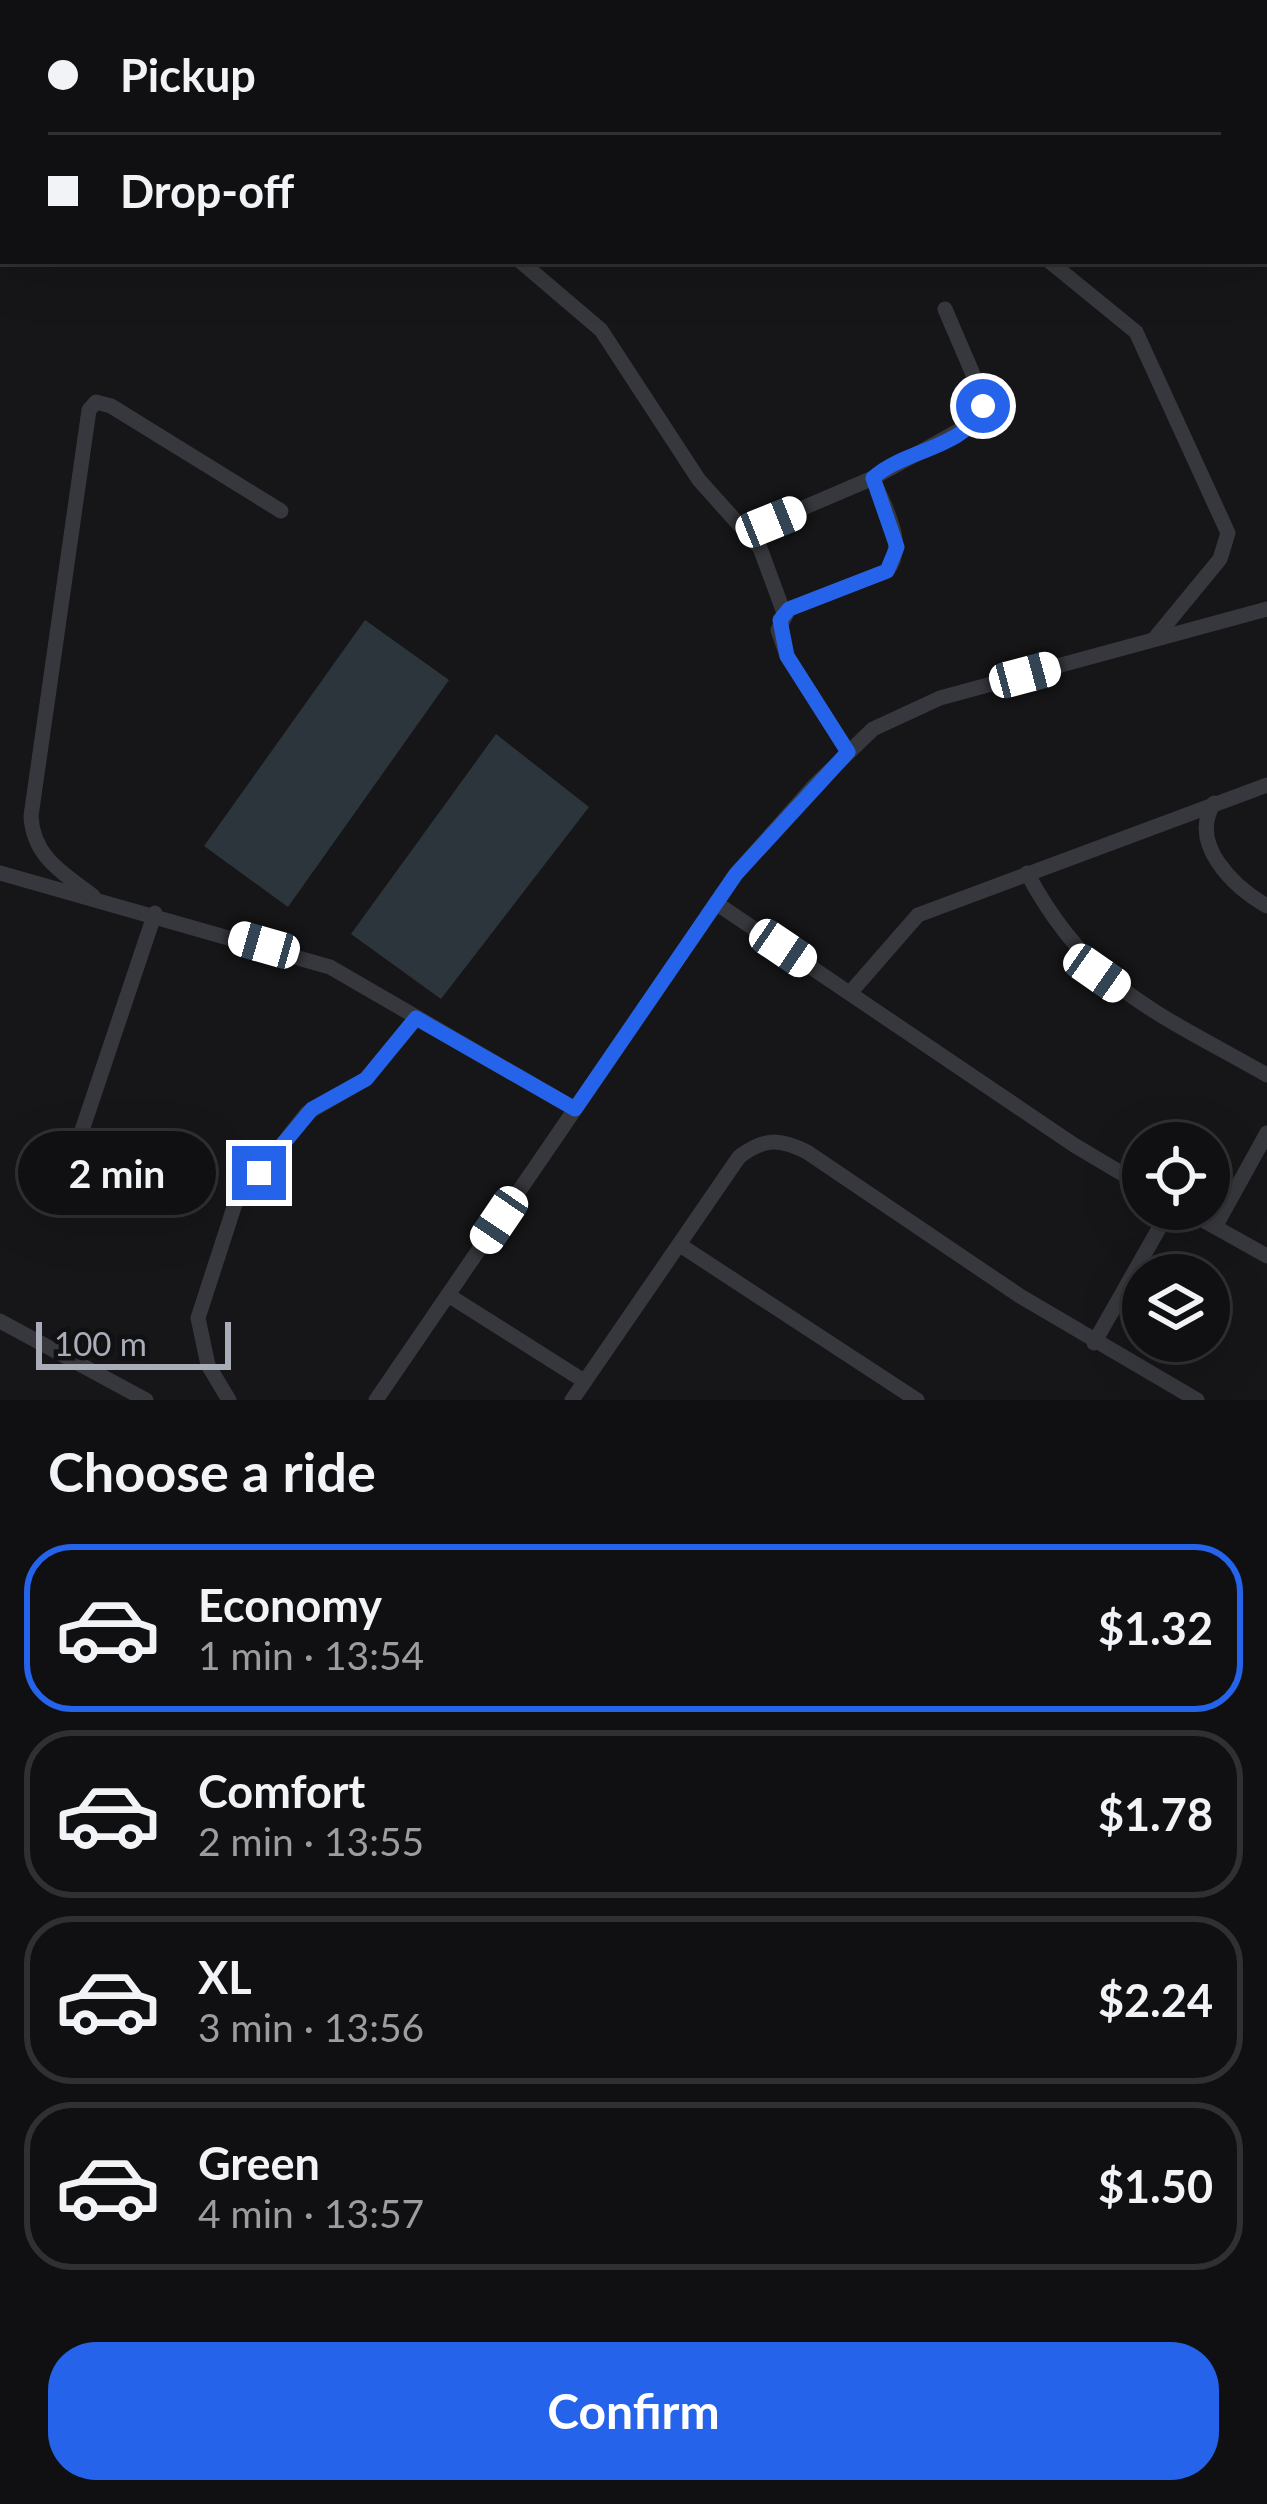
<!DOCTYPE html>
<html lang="en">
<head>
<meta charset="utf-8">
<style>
	body { margin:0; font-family:Lato,sans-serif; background:#19191b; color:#f1f3f6; height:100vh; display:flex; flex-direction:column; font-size:45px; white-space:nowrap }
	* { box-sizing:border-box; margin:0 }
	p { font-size:39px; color:#9c9d9f }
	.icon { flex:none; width:66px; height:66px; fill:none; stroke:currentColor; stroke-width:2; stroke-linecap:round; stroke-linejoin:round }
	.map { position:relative; height:1400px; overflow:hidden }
	.panel { display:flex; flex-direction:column; background:#101012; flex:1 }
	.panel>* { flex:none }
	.guide { position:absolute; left:0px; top:0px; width:1269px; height:264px; box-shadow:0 12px 48px #0002,0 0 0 3px #303032; display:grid; align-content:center; height:264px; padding:0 48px; background:#101012 }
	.fabs { position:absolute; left:1122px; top:1122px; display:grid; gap:24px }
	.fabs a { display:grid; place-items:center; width:108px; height:108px; border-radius:50%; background:#101012; box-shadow:0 12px 48px #0002,0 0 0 3px #303032; font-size:60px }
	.scale { position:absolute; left:36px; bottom:30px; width:195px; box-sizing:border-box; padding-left:12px; border:6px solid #a8adb8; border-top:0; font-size:33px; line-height:42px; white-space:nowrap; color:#a8adb8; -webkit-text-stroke:9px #111113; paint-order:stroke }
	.end { position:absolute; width:54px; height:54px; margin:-27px; border:15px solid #2563eb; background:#fff; box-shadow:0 0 0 6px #fff }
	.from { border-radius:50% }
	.bubble { position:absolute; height:84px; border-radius:42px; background:#101012; box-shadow:0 12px 48px #0002,0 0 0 3px #303032; font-size:39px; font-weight:700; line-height:84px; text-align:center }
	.car { position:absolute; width:36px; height:72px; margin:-36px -18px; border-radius:15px; box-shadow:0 0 9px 3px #0007; background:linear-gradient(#fff 24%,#345 0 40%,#fff 0 76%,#345 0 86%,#fff 0) }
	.guide b { display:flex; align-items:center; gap:42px; height:114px; font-size:45px }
	.guide b+b { border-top:3px solid #303032 }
	.guide i { width:30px; height:30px; background:#f1f3f6 }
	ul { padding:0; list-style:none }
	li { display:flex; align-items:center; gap:36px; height:168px; margin:0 24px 18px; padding:0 24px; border:6px solid #303032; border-radius:48px }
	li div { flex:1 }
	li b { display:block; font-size:45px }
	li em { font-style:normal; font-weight:700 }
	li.on { border-color:#2563eb }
	li>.icon { width:108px; height:108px; stroke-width:1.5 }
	h2 { padding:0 48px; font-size:54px; line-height:144px }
	.primary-button { display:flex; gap:24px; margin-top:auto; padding:24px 48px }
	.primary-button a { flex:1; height:138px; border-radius:48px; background:#2563eb; color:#fff; font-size:48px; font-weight:700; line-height:138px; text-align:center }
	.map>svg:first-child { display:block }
	.water { fill:#2c353c }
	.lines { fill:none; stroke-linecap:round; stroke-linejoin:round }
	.stream { stroke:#2c353c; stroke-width:4.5 }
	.minor { stroke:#37383d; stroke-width:15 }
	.route { stroke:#2563eb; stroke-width:15 }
</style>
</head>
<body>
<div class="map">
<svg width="1267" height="1400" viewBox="0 0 1267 1400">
	<rect width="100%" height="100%" fill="#161618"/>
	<g class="water">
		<path d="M 365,620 L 449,680 L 288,907 L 204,846 Z"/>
		<path d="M 496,734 L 589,807 L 441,999 L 351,934 Z"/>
	</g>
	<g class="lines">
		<g class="stream">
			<path d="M 323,3 L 324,0"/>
			<path d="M 0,258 L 3,256"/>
		</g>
		<g class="minor">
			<path d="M 678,3 L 682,0"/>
			<path d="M 939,3 L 939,0"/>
			<path d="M 1244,3 L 1246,0"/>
			<path d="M 1266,62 L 1267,63"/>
			<path d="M 520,261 L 601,330 L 699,480 L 760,548 L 784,613"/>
			<path d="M 1049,261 L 1136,332 L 1228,533 L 1220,559 L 1155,638"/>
			<path d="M 747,532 L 873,478 L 976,421 L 984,400 L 945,309"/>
			<path d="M 848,752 L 787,656 L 778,630 L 789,609 L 887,571 C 909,544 883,506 873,478"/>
			<path d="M 1214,803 C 1188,844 1234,887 1267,906"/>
			<path d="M 0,873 L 330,967 L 575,1109"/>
			<path d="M 1027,873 C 1089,989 1158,1013 1267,1075"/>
			<path d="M 93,896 C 63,873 33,857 31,816 L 89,410 L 96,402 L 111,406 L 281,511"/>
			<path d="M 716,903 L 1074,1145 L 1143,1186"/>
			<path d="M 850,993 L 918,915 L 1267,785"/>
			<path d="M 67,1175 L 155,913"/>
			<path d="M 1183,1209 L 1267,1256"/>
			<path d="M 1215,1227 L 1267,1133"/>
			<path d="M 680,1245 L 917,1400"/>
			<path d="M 448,1295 L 584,1381"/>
			<path d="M 0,1321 L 146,1400"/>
			<path d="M 1094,1343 L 1170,1209"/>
			<path d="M 229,1400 L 208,1365 L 198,1318 L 235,1204 L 307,1113 L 366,1079 L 416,1018"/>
			<path d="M 376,1400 L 736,874 L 814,786 L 873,729 L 940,698 L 1267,609"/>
			<path d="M 572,1400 L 739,1157 C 764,1138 779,1138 807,1152 L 1020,1296 L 1197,1400"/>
		</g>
	</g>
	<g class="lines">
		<path class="route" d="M 259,1173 L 312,1109 L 366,1079 L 416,1018 L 575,1109 L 736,874 L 848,752 L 787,656 L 780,620 L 789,609 L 887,571 L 897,547 L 873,478 C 904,449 966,449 983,406"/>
	</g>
</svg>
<div class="fabs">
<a><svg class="icon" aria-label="locate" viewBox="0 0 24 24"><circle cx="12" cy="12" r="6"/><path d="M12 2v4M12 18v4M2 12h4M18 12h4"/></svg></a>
<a><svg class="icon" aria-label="layers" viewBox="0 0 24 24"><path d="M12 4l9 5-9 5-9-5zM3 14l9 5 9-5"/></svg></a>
</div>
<div class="scale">100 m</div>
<i class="end from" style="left:983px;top:406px"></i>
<i class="end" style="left:259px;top:1173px"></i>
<div class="bubble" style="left:18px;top:1131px;width:198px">2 min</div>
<i class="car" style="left:771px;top:522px;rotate:68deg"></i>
<i class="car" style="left:1025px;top:675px;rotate:75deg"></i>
<i class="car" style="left:264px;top:945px;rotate:286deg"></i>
<i class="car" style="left:783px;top:948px;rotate:124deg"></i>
<i class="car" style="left:1097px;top:973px;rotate:125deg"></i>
<i class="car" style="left:499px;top:1220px;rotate:214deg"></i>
<div class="guide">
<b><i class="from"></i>Pickup</b>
<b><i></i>Drop-off</b>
</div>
</div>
<section class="panel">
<h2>Choose a ride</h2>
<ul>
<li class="on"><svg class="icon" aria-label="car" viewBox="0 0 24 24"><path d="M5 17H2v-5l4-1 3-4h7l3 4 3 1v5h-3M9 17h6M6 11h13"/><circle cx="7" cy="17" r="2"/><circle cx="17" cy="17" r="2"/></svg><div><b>Economy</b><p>1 min · 13:54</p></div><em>$1.32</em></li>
<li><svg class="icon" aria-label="car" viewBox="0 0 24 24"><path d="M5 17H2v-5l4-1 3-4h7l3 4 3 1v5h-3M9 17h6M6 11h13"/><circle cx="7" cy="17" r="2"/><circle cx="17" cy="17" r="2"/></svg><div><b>Comfort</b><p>2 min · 13:55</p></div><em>$1.78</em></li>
<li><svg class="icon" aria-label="car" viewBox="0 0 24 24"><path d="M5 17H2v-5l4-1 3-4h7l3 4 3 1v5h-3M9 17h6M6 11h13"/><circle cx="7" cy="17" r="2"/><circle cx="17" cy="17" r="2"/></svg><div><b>XL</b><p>3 min · 13:56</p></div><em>$2.24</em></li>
<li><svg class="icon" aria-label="car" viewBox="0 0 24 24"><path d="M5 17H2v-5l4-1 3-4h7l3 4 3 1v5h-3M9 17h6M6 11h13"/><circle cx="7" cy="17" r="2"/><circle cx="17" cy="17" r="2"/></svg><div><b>Green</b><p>4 min · 13:57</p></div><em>$1.50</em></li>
</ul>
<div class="primary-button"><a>Confirm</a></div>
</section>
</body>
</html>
